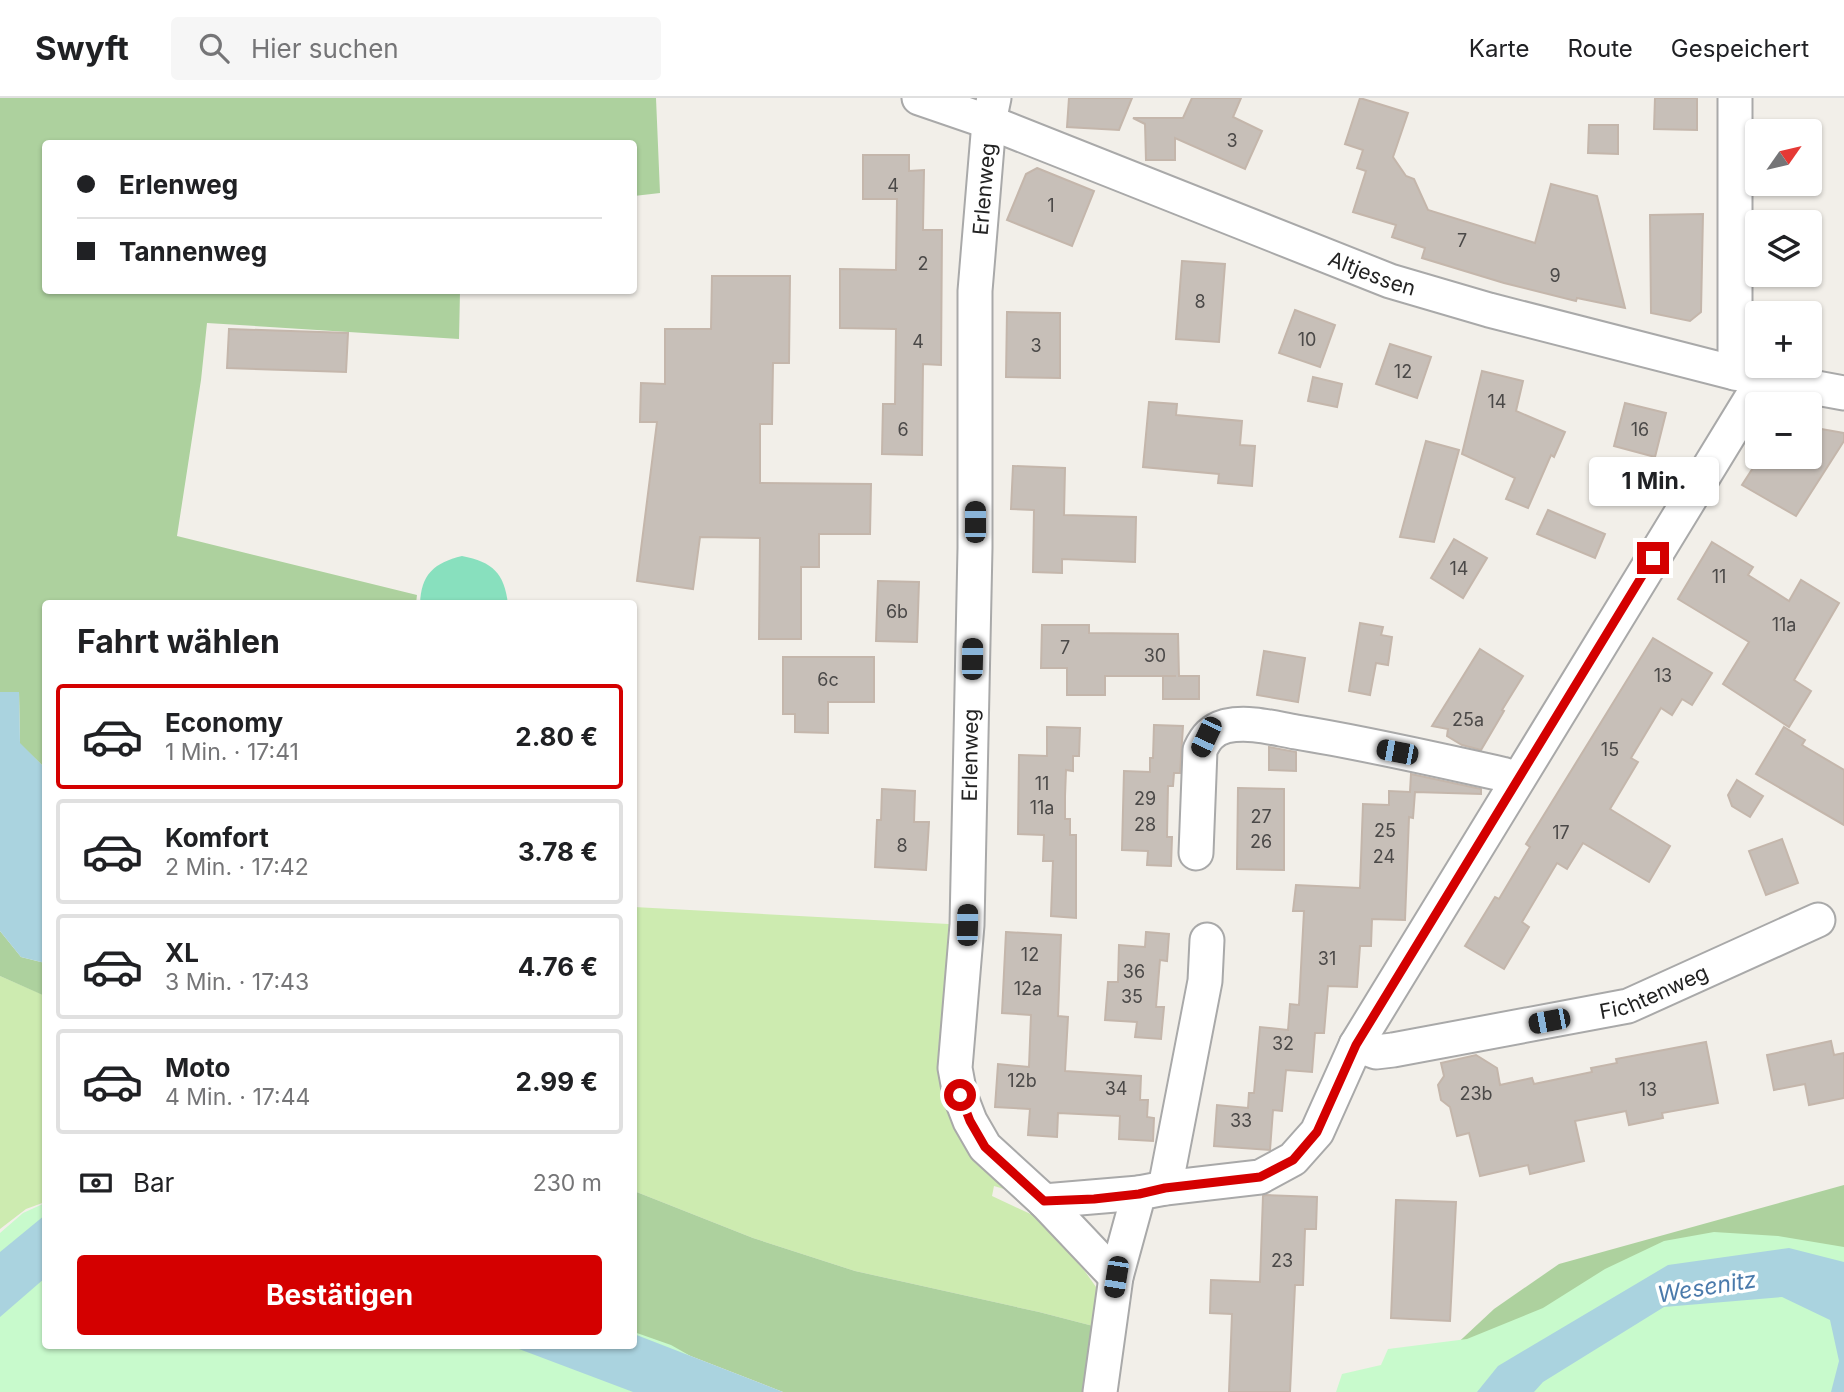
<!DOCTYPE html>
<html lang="de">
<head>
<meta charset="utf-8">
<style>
	body { margin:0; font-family:Inter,sans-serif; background:#f6f6f6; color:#202124; height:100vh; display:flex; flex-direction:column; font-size:26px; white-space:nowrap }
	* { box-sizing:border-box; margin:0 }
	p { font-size:23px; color:#757577 }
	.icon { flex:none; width:38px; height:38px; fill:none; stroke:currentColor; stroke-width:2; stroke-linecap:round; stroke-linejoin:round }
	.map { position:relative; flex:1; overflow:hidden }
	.panel { position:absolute; left:42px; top:502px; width:595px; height:749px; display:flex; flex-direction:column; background:#fff; border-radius:7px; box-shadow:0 2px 5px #0004 }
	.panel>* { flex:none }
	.banner { position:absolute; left:42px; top:42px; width:595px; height:154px; border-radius:7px; box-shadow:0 2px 5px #0004; display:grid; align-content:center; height:154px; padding:0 35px; background:#fff }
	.needle { width:46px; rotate:56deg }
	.tools { position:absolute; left:1745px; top:21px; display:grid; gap:14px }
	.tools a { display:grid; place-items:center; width:77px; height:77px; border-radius:7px; background:#fff; box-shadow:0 2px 5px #0004; font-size:35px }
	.end { position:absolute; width:32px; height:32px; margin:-16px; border:9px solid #d40000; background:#fff; box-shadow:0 0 0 4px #fff }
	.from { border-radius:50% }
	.bubble { position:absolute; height:49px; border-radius:7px; background:#fff; box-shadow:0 2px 5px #0004; font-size:23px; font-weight:700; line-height:49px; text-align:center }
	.car { position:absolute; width:21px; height:42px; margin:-21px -10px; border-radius:9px; box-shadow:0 0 5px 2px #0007; background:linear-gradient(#222 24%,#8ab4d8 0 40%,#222 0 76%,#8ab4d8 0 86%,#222 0) }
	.banner b { display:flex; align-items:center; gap:24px; height:66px; font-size:26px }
	.banner b+b { border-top:2px solid #e0e0e0 }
	.banner i { width:18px; height:18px; background:#202124 }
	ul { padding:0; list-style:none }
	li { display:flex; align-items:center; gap:21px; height:105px; margin:0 14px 10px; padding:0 21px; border:4px solid #e0e0e0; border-radius:7px }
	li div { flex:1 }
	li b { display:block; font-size:26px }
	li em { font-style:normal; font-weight:700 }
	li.current { border-color:#d40000 }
	li>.icon { width:63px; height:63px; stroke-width:1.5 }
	h2 { padding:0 35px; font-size:32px; line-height:84px }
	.pay { display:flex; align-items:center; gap:18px; height:77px; padding:0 35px; font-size:26px }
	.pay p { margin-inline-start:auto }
	.action { display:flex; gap:14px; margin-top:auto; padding:14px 35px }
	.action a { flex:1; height:80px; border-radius:7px; background:#d40000; color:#fff; font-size:28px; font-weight:700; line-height:80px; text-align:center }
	header { display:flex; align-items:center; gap:42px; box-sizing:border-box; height:98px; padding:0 35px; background:#fff; border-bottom:2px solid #e0e0e0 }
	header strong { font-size:33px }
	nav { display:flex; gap:38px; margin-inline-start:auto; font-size:24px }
	.search { width:490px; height:63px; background:#f6f6f6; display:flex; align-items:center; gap:18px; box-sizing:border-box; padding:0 24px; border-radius:7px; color:#757577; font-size:26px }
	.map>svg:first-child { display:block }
	.grass { fill:#cdebb0 }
	.forest { fill:#add19e }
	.park { fill:#c8facc }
	.pitch { fill:#88e0be }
	.water { fill:#aad3df }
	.building { fill:#c7bfb8; stroke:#c4b6ab; stroke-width:2 }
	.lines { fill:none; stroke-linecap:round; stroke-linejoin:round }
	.minor-casing { stroke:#a9a9a9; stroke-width:37 }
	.minor { stroke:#fff; stroke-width:33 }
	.route { stroke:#d40000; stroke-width:9 }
	.labels { text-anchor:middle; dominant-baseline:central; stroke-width:7; stroke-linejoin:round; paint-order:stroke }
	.number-label { font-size:18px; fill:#4b4948 }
	.street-label { font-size:21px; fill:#222; stroke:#fff }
	.water-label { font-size:23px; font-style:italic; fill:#4a7aab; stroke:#fff }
</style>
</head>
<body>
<header>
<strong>Swyft</strong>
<div class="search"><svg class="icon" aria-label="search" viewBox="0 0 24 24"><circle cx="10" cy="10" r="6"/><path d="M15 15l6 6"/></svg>Hier suchen</div>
<nav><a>Karte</a><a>Route</a><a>Gespeichert</a></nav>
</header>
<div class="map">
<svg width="1844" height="1294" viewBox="0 0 1844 1294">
	<rect width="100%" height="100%" fill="#f2efe9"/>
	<g class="grass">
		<path d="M 634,809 L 967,827 L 960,997 L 1044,1103 L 994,1088 L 992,1098 L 1037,1119 L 1084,1172 L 1101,1196 L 1097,1229 L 1039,1214 L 855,1173 L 753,1140 L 634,1093 Z"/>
		<path d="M 0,878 L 46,898 L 45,1104 L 26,1111 L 0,1131 Z"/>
	</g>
	<g class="forest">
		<path d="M 0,0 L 656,0 L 660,95 L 634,98 L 634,46 L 46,46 L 46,192 L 460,193 L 459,241 L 207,225 L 201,282 L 177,438 L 417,497 L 416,506 L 46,506 L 45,670 L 20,646 L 19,594 L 0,594 Z"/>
		<path d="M 0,833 L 21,859 L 45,865 L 45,898 L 0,878 Z"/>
		<path d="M 1844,1087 L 1844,1164 L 1405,1294 L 1494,1211 L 1559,1166 Z"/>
		<path d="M 634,1093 L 753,1140 L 855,1173 L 1039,1214 L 1097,1229 L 1089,1294 L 783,1294 L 634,1236 Z"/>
	</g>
	<g class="park">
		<path d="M 45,1105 L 46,1248 L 634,1248 L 634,1234 L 671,1247 L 733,1282 L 760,1294 L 0,1294 L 0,1135 L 23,1115 Z"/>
		<path d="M 1714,1134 L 1778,1138 L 1844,1149 L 1844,1294 L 1336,1294 L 1342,1276 L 1381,1267 L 1388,1251 L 1467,1241 L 1543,1210 L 1605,1171 L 1664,1143 Z"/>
	</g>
	<path class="pitch" d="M 462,458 C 493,464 504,475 508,506 L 420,506 C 421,476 434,465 462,458 Z"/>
	<g class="water">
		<path d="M 0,594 L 19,594 L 20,645 L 45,670 L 45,865 L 21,859 L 0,833 Z"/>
		<path d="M 45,1117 L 45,1180 L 0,1219 L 0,1154 Z"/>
		<path d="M 1789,1150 L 1844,1164 L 1844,1294 L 1831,1294 L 1839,1263 L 1830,1222 L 1782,1199 L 1664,1209 L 1543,1284 L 1534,1294 L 1477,1294 L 1498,1268 L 1668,1167 Z"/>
		<path d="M 634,1236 L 783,1294 L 633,1294 L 511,1248 L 634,1248 Z"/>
	</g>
	<g class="building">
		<path d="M 1069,0 L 1132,0 L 1119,32 L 1067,29 Z"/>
		<path d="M 1192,0 L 1241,0 L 1233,19 L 1262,33 L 1245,71 L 1175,40 L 1175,62 L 1146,62 L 1145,26 L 1133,20 L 1183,20 Z"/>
		<path d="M 1360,0 L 1408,15 L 1393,59 L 1406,78 L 1414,81 L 1428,112 L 1535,145 L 1551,86 L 1597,98 L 1625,210 L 1577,200 L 1576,203 L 1504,185 L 1422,160 L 1425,150 L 1392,139 L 1396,127 L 1353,114 L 1366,73 L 1357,70 L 1363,52 L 1345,46 Z"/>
		<path d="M 1655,0 L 1697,0 L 1697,32 L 1654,31 Z"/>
		<path d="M 1589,27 L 1618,27 L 1618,56 L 1588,55 Z"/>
		<path d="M 863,57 L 909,57 L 909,73 L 924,72 L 923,132 L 942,132 L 941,267 L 923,266 L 922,357 L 882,356 L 883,306 L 895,306 L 896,231 L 840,230 L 840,171 L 896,172 L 897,101 L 863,101 Z"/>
		<path d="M 1037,70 L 1094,93 L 1072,148 L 1007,122 L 1026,76 Z"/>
		<path d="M 1703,116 L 1701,214 L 1690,223 L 1651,215 L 1650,117 Z"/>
		<path d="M 1182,163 L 1225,166 L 1219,244 L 1176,241 Z"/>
		<path d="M 712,178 L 790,178 L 789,265 L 773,265 L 772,326 L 760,326 L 760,385 L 871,386 L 870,436 L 819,436 L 819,469 L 801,469 L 801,541 L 759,541 L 760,440 L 700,439 L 693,491 L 637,483 L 657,324 L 640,324 L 641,285 L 665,286 L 665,231 L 711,231 Z"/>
		<path d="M 1295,212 L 1335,227 L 1320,269 L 1279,255 Z"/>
		<path d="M 1007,214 L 1060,215 L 1060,280 L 1006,279 Z"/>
		<path d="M 229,231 L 348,235 L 346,274 L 227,270 Z"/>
		<path d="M 1390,246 L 1431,259 L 1417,300 L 1376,286 Z"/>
		<path d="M 1482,273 L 1523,283 L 1516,313 L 1565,334 L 1554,359 L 1551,357 L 1528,410 L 1506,401 L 1515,380 L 1462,356 Z"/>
		<path d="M 1313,279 L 1342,286 L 1337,309 L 1308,303 Z"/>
		<path d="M 1149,304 L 1177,306 L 1176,317 L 1242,323 L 1240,347 L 1255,348 L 1252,388 L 1218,385 L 1219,376 L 1143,369 Z"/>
		<path d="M 1625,305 L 1666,315 L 1655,359 L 1614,348 Z"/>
		<path d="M 1810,329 L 1844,335 L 1844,343 L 1796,418 L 1742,387 L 1760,359 L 1810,359 Z"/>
		<path d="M 1426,343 L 1459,352 L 1434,444 L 1400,439 Z"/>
		<path d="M 1013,368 L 1065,370 L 1064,417 L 1136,419 L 1135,464 L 1062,461 L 1062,475 L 1033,474 L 1034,412 L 1011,411 Z"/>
		<path d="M 1548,412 L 1605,436 L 1595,460 L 1537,436 Z"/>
		<path d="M 1454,441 L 1487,460 L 1463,500 L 1431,480 Z"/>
		<path d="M 1712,444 L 1753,469 L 1748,477 L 1789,503 L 1801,482 L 1839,505 L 1794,582 L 1811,593 L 1789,629 L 1723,586 L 1749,544 L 1678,501 Z"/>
		<path d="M 878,483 L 919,484 L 917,544 L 876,543 Z"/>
		<path d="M 1360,525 L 1383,529 L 1381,537 L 1392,539 L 1388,567 L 1376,565 L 1370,597 L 1349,593 Z"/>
		<path d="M 1042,527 L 1089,527 L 1089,535 L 1178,536 L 1179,578 L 1199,578 L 1199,601 L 1163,601 L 1163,578 L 1176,578 L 1105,578 L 1105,597 L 1067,597 L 1067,570 L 1041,570 Z"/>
		<path d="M 1653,540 L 1712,575 L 1692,607 L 1682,601 L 1672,617 L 1661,610 L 1631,660 L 1638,664 L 1610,711 L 1670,748 L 1649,784 L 1583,745 L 1567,771 L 1557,765 L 1522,824 L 1529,829 L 1504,871 L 1465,848 L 1495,799 L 1499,801 L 1530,749 L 1526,746 Z"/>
		<path d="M 1480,551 L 1523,578 L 1502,612 L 1504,613 L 1481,652 L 1462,647 L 1447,638 L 1448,631 L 1432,628 Z"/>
		<path d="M 1264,553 L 1305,560 L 1298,604 L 1257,597 Z"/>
		<path d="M 783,559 L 874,559 L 874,604 L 828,604 L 828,635 L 795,634 L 795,616 L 783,616 Z"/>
		<path d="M 1154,627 L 1183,628 L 1180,675 L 1174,675 L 1173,688 L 1168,688 L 1167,739 L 1172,739 L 1171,768 L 1147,767 L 1148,753 L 1122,752 L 1124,673 L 1150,674 L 1150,660 L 1153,660 Z"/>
		<path d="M 1047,629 L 1080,630 L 1079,658 L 1073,658 L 1073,673 L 1066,672 L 1065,698 L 1065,721 L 1070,721 L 1070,737 L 1076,737 L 1076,820 L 1051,818 L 1053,763 L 1043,763 L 1044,737 L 1018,736 L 1019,657 L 1047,658 Z"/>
		<path d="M 1784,629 L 1805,642 L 1802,647 L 1844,672 L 1844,727 L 1756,676 Z"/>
		<path d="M 1269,649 L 1296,654 L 1296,673 L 1269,672 Z"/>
		<path d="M 1411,676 L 1481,691 L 1481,696 L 1415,694 L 1413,720 L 1409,719 L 1405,822 L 1372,821 L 1371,848 L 1360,848 L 1357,889 L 1328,888 L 1324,935 L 1315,935 L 1312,974 L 1286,972 L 1282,1013 L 1273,1012 L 1270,1052 L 1214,1048 L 1217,1007 L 1248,1010 L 1249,995 L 1254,995 L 1260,929 L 1288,932 L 1290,906 L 1299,907 L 1304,813 L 1293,813 L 1296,787 L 1360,790 L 1363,706 L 1389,707 L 1389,693 L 1410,694 Z"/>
		<path d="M 1737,682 L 1763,698 L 1750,719 L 1732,708 L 1728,697 Z"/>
		<path d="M 1238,690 L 1284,691 L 1284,772 L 1237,771 Z"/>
		<path d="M 882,691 L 915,693 L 914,724 L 929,724 L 926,772 L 875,769 L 877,722 L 881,722 Z"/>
		<path d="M 1782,741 L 1798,785 L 1766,797 L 1749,753 Z"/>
		<path d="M 1006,834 L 1061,837 L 1058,918 L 1068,919 L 1065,973 L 1141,978 L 1140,1002 L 1148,1002 L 1147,1019 L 1154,1020 L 1153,1043 L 1119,1041 L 1120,1018 L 1058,1015 L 1057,1039 L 1028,1037 L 1030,1011 L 995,1009 L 998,966 L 1029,969 L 1031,917 L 1002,915 Z"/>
		<path d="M 1146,834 L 1169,836 L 1167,863 L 1160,862 L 1156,909 L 1164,909 L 1161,941 L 1135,939 L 1137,924 L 1105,922 L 1108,884 L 1118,884 L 1119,847 L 1145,849 Z"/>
		<path d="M 1831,943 L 1834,957 L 1844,955 L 1844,1000 L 1809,1007 L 1805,986 L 1774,992 L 1767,957 Z"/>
		<path d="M 1706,944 L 1718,1005 L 1662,1015 L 1663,1020 L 1629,1027 L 1626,1013 L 1575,1023 L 1584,1063 L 1530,1076 L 1528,1067 L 1480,1078 L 1469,1035 L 1457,1038 L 1450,1009 L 1441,1002 L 1438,987 L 1444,978 L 1441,965 L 1476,957 L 1497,970 L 1500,987 L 1532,980 L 1534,986 L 1592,974 L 1591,970 L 1617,965 L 1616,961 Z"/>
		<path d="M 1266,1097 L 1317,1099 L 1316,1131 L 1305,1131 L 1303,1187 L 1295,1187 L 1290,1294 L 1229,1294 L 1232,1216 L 1210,1215 L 1211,1182 L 1260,1184 L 1263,1098 Z"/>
		<path d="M 1396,1102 L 1456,1104 L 1450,1223 L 1391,1220 Z"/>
	</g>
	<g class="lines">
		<defs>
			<g id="minor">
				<path id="s1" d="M 919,0 L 989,24 L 1390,183 L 1489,212 L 1735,275 L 1844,295"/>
				<path d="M 994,0 L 989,24 L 975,193 L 975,450 L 967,827 L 955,970 L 960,997 L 970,1023 L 985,1049 L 1044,1103 L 1139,1095"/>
				<path d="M 1735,275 L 1735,0"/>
				<path d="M 1196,755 L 1200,652 C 1206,639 1212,632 1226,628 C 1249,623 1273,630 1296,634 C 1365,645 1433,661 1502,676 L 1518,681"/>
				<path id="s2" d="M 1356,947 L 1376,954 L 1393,952 L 1628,908 L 1818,822"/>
				<path d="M 1165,1090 L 1205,883 L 1207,842"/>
				<path d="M 1044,1103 L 1116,1179"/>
				<path d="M 1100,1294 L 1116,1179 L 1139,1095 L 1165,1090 L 1260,1079 L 1293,1061 L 1317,1034 L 1356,947 L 1763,281"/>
			</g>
		</defs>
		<use href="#minor" class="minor-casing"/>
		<use href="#minor" class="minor"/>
	</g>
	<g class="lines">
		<path class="route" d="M 960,997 L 970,1023 L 985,1049 L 1044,1103 L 1094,1101 L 1139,1096 L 1165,1090 L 1260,1079 L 1293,1062 L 1317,1034 L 1356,947 L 1653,460"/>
	</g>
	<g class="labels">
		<g class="number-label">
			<text x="1232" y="42">3</text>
			<text x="893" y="87">4</text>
			<text x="1051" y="107">1</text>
			<text x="1462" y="142">7</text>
			<text x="923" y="165">2</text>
			<text x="1555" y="177">9</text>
			<text x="1200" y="203">8</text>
			<text x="1307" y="241">10</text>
			<text x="918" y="243">4</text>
			<text x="1036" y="247">3</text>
			<text x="1403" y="273">12</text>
			<text x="1497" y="303">14</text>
			<text x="903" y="331">6</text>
			<text x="1640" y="331">16</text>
			<text x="1459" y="470">14</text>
			<text x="1719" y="478">11</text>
			<text x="897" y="513">6b</text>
			<text x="1784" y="526">11a</text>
			<text x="1065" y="549">7</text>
			<text x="1155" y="557">30</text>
			<text x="1663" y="577">13</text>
			<text x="828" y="581">6c</text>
			<text x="1468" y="621">25a</text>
			<text x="1610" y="651">15</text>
			<text x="1042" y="685">11</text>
			<text x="1145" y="700">29</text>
			<text x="1042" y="709">11a</text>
			<text x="1261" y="718">27</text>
			<text x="1145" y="726">28</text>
			<text x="1385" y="732">25</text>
			<text x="1561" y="734">17</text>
			<text x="1261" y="743">26</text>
			<text x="902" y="747">8</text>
			<text x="1384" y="758">24</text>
			<text x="1030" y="856">12</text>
			<text x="1327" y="860">31</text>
			<text x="1134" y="873">36</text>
			<text x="1028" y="890">12a</text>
			<text x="1132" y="898">35</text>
			<text x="1283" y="945">32</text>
			<text x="1022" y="982">12b</text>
			<text x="1116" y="990">34</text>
			<text x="1648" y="991">13</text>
			<text x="1476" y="995">23b</text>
			<text x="1241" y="1022">33</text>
			<text x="1282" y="1162">23</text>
		</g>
		<g class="street-label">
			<text transform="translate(984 91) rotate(-85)">Erlenweg</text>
			<text stroke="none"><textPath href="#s1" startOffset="486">Altjessen</textPath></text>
			<text transform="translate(970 657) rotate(-89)">Erlenweg</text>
			<text stroke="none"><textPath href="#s2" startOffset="306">Fichtenweg</textPath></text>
		</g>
		<g class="water-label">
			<text transform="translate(1707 1189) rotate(-9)">Wesenitz</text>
		</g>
	</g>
</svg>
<div class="tools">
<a><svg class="needle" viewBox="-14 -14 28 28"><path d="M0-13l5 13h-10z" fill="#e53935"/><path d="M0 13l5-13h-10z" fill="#757577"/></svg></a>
<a><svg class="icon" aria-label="layers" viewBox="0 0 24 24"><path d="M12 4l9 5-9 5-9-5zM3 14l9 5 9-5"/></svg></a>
<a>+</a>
<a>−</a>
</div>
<i class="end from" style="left:960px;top:997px"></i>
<i class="end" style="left:1653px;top:460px"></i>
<div class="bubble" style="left:1589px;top:359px;width:130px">1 Min.</div>
<i class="car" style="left:975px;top:424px;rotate:0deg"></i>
<i class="car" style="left:972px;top:561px;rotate:1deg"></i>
<i class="car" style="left:1206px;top:639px;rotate:205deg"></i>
<i class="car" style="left:1397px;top:654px;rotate:281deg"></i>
<i class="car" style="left:967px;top:827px;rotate:1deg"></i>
<i class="car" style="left:1549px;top:923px;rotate:259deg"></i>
<i class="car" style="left:1116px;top:1179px;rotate:189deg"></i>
<div class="banner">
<b><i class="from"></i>Erlenweg</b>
<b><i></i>Tannenweg</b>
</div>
<section class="panel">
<h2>Fahrt wählen</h2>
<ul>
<li class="current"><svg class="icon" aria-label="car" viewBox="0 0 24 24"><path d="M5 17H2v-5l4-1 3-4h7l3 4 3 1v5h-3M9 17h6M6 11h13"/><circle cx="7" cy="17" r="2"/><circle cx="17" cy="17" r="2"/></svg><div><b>Economy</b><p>1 Min. · 17:41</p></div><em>2.80 €</em></li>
<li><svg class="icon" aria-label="car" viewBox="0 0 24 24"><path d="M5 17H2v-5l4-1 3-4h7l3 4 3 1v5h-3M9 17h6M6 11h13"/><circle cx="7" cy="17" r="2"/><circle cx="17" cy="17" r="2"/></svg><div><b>Komfort</b><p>2 Min. · 17:42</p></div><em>3.78 €</em></li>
<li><svg class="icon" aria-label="car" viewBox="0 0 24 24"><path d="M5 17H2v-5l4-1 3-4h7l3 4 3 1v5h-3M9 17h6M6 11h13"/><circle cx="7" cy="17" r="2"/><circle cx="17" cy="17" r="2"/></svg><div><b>XL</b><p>3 Min. · 17:43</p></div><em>4.76 €</em></li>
<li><svg class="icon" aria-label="car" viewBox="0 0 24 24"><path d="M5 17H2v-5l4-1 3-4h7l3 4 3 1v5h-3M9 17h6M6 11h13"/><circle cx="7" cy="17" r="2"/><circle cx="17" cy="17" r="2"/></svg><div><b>Moto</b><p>4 Min. · 17:44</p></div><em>2.99 €</em></li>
</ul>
<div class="pay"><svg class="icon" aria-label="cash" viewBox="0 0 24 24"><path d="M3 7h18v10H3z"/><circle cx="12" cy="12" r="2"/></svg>Bar<p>230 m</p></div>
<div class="action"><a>Bestätigen</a></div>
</section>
</div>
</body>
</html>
